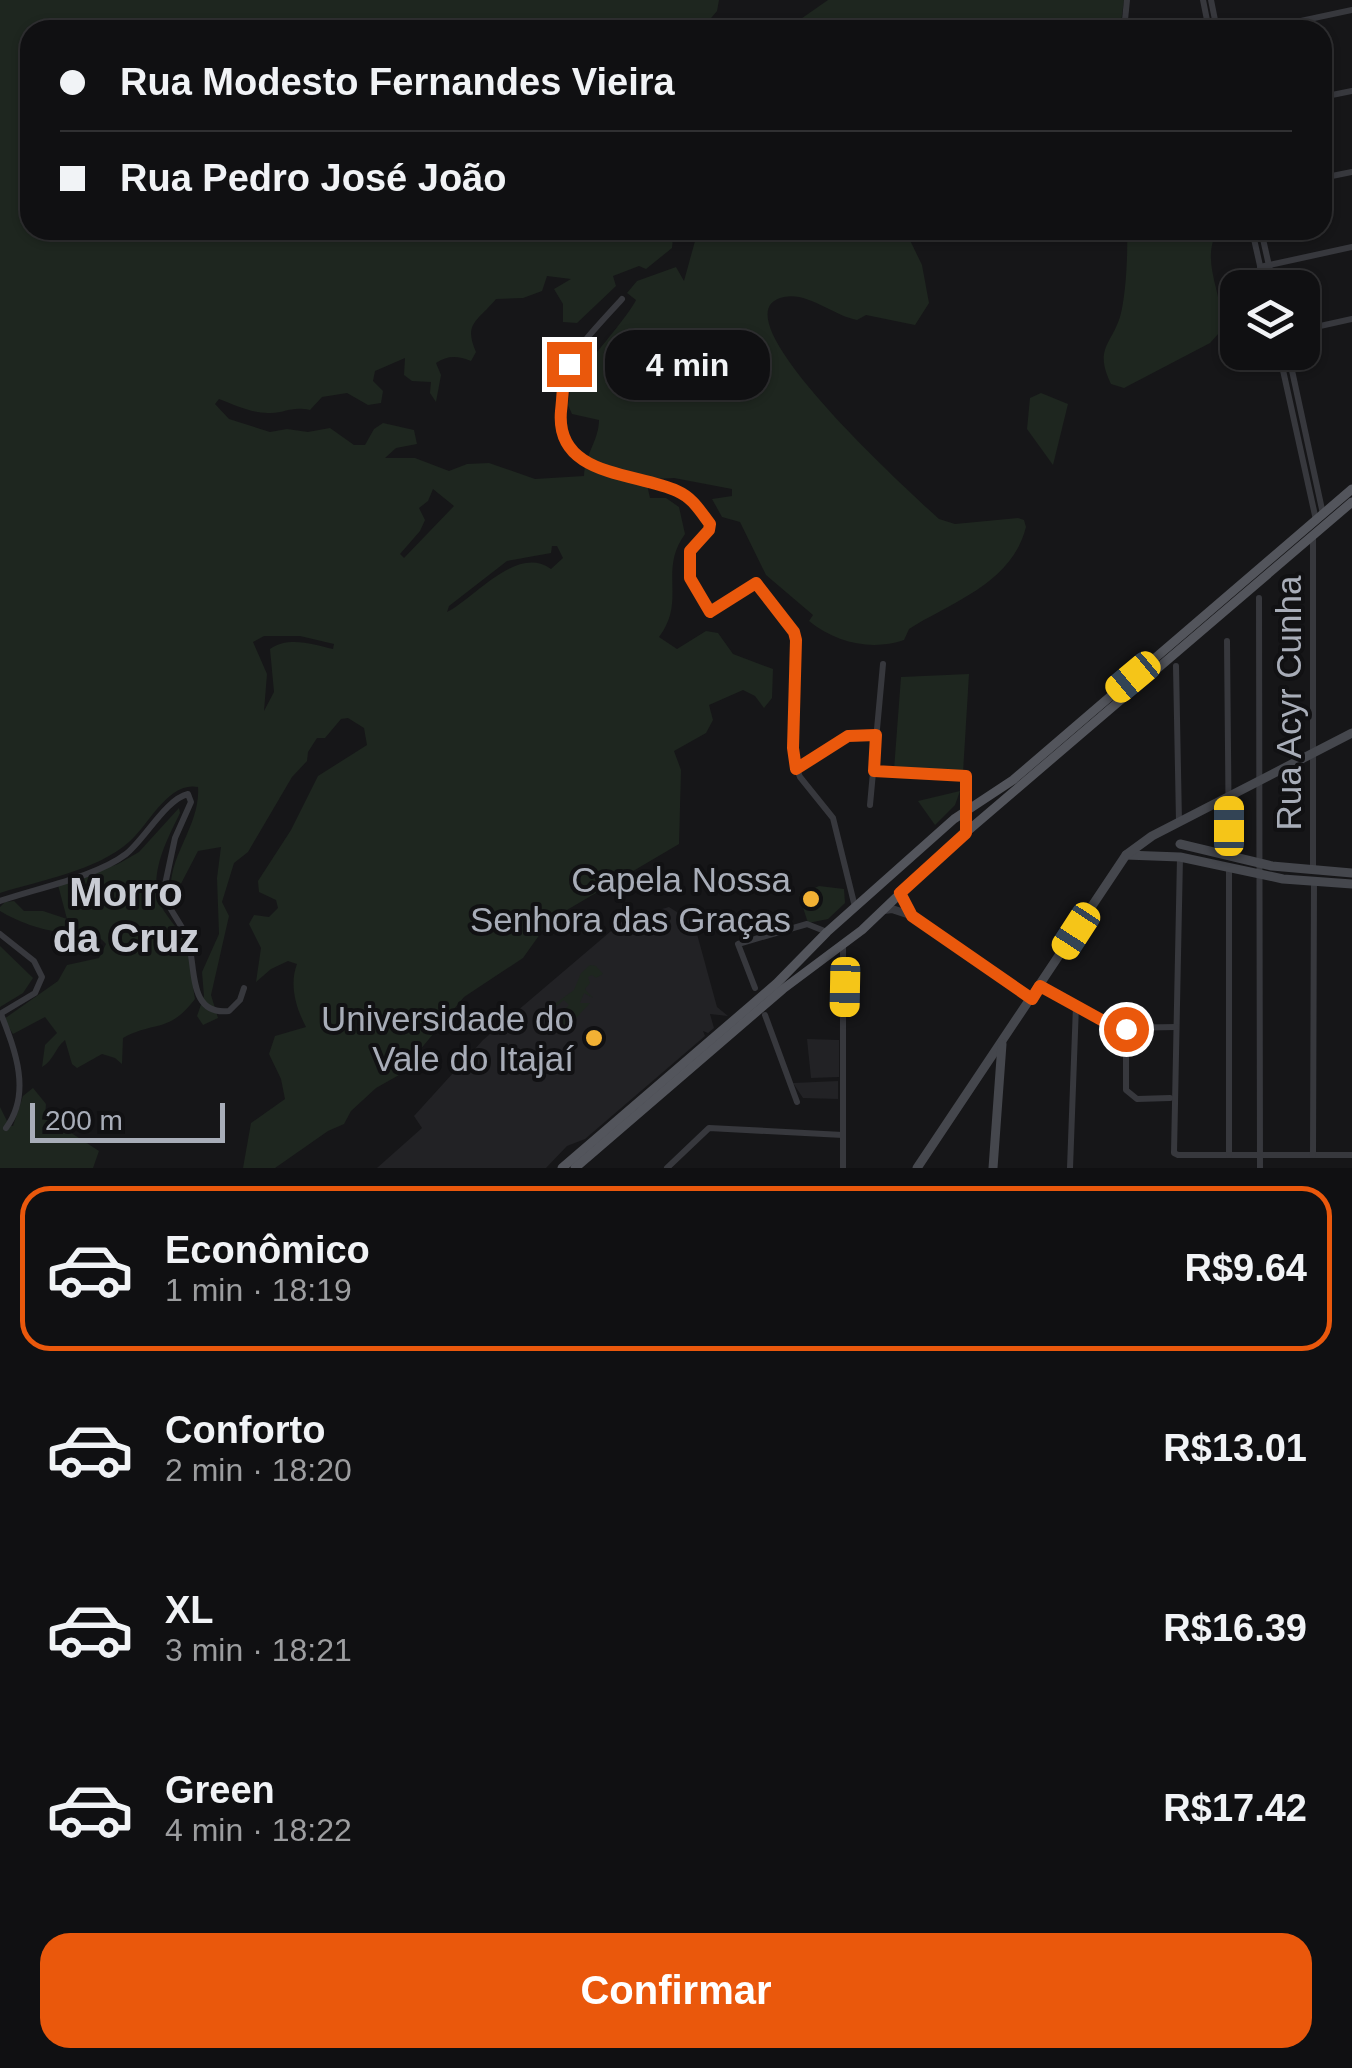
<!DOCTYPE html>
<html lang="pt">
<head>
<meta charset="utf-8">
<style>
	body { margin:0; font-family:Arial,sans-serif; background:#19191b; color:#f1f3f6; height:100vh; display:flex; flex-direction:column; font-size:38px; white-space:nowrap }
	* { box-sizing:border-box; margin:0 }
	p { font-size:32px; color:#9c9d9f }
	.icon { flex:none; width:55px; height:55px; fill:none; stroke:currentColor; stroke-width:2; stroke-linecap:round; stroke-linejoin:round }
	.map { position:relative; height:1168px; overflow:hidden }
	.sheet { display:flex; flex-direction:column; background:#101012; flex:1 }
	.sheet>* { flex:none }
	.guide { position:absolute; left:20px; top:20px; width:1312px; height:220px; border-radius:30px; box-shadow:0 2px 8px #0004,0 0 0 2px #303032; display:grid; align-content:center; height:220px; padding:0 40px; background:#101012 }
	.controls { position:absolute; left:1220px; top:270px; display:grid; gap:20px }
	.controls a { display:grid; place-items:center; width:100px; height:100px; border-radius:20px; background:#101012; box-shadow:0 2px 8px #0004,0 0 0 2px #303032; font-size:50px }
	.scale { position:absolute; left:30px; bottom:25px; width:195px; box-sizing:border-box; padding-left:10px; border:5px solid #a8adb8; border-top:0; font-size:28px; line-height:35px; white-space:nowrap; color:#a8adb8; -webkit-text-stroke:8px #111113; paint-order:stroke }
	.end { position:absolute; width:45px; height:45px; margin:-22px; border:12px solid #ea580c; background:#fff; box-shadow:0 0 0 5px #fff }
	.from { border-radius:50% }
	.bubble { position:absolute; height:70px; border-radius:30px; background:#101012; box-shadow:0 2px 8px #0004,0 0 0 2px #303032; font-size:32px; font-weight:700; line-height:70px; text-align:center }
	.car { position:absolute; width:30px; height:60px; margin:-30px -15px; border-radius:12px; box-shadow:0 0 8px 2px #0007; background:linear-gradient(#f5c518 24%,#345 0 40%,#f5c518 0 76%,#345 0 86%,#f5c518 0) }
	.guide b { display:flex; align-items:center; gap:35px; height:95px; font-size:38px }
	.guide b+b { border-top:2px solid #303032 }
	.guide i { width:25px; height:25px; background:#f1f3f6 }
	ul { padding:18px 0 0; list-style:none }
	li { display:flex; align-items:center; gap:30px; height:165px; margin:0 20px 15px; padding:0 20px; border:5px solid transparent; border-radius:30px }
	li div { flex:1 }
	li b { display:block; font-size:38px }
	li em { font-style:normal; font-weight:700 }
	li.current { border-color:#ea580c }
	li>.icon { width:90px; height:90px; stroke-width:1.5 }
	.action { display:flex; gap:20px; margin-top:auto; padding:20px 40px }
	.action a { flex:1; height:115px; border-radius:30px; background:#ea580c; color:#fff; font-size:40px; font-weight:700; line-height:115px; text-align:center }
	.map>svg:first-child { display:block }
	.built { fill:#222225 }
	.green { fill:#1e261f; fill-rule:evenodd }
	.lines { fill:none; stroke-linecap:round; stroke-linejoin:round }
	.minor { stroke:#37383d; stroke-width:6 }
	.tertiary { stroke:#37383d; stroke-width:8 }
	.secondary { stroke:#45474d; stroke-width:9 }
	.primary { stroke:#53555c; stroke-width:9 }
	.route { stroke:#ea580c; stroke-width:12 }
	.poi-dot { fill:#f2b134; stroke:#111113; stroke-width:4 }
	.labels { text-anchor:middle; dominant-baseline:central; stroke-width:8; stroke-linejoin:round; paint-order:stroke }
	.street-label { font-size:35px; fill:#a8adb8; stroke:#111113 }
	.poi-label { font-size:35px; fill:#a8adb8; stroke:#111113; text-anchor:end }
	.quarter-label { font-size:40px; font-weight:bold; fill:#c9ccd4; stroke:#111113 }
</style>
</head>
<body>
<div class="map">
<svg width="1352" height="1168" viewBox="0 0 1352 1168">
	<rect width="100%" height="100%" fill="#161618"/>
	<g class="built">
		<path d="M 669,907 L 694,923 L 717,1007 L 728,1016 L 710,1014 L 714,1028 L 708,1033 L 703,1031 L 705,1036 L 585,1139 L 567,1146 L 546,1168 L 377,1168 L 422,1128 L 414,1116 L 483,1040 L 624,920 Z"/>
		<path d="M 807,1039 L 839,1040 L 839,1077 L 811,1078 Z"/>
		<path d="M 838,1081 L 838,1099 L 803,1098 L 793,1083 Z"/>
	</g>
	<g class="green">
		<path d="M 0,0 L 719,0 L 717,11 L 701,30 L 30,30 L 30,230 L 905,230 L 922,265 L 929,303 L 915,325 L 866,315 L 857,320 C 834,316 808,292 784,297 C 708,312 919,500 939,519 L 955,524 L 1018,518 L 1024,520 L 1026,527 C 1012,583 954,601 909,629 L 904,640 C 872,651 836,643 809,621 L 813,615 L 766,575 L 740,522 L 722,517 L 712,499 L 732,496 L 732,489 L 674,478 L 653,479 L 648,489 L 650,498 L 666,498 L 679,507 L 685,534 C 658,571 687,600 659,637 L 677,649 L 706,631 L 718,633 L 733,654 L 773,669 L 772,698 L 764,708 L 755,696 L 743,690 L 709,705 L 713,720 L 706,733 L 674,751 L 681,770 L 679,844 L 550,920 L 523,958 L 464,997 L 399,1075 L 376,1088 L 351,1111 L 344,1124 L 328,1131 L 275,1168 L 243,1168 L 251,1123 L 285,1099 L 281,1079 L 269,1054 L 275,1036 L 306,1027 C 296,1008 289,985 297,964 L 288,961 L 271,969 L 256,982 L 261,948 L 249,924 L 254,915 L 269,917 L 278,908 L 276,900 L 259,892 L 258,881 L 291,830 L 318,776 L 367,745 L 364,728 L 348,718 L 341,719 L 325,738 L 317,738 L 308,752 L 307,761 L 292,777 L 248,852 L 234,863 L 222,902 L 229,916 L 211,995 L 218,1018 L 203,1025 L 197,1016 L 204,996 L 202,972 L 219,934 L 217,878 L 221,847 L 198,851 L 173,899 C 162,862 201,828 198,787 C 168,781 149,825 129,842 C 96,871 41,880 0,893 ZM 673,238 L 695,241 L 684,281 L 676,267 L 637,281 L 627,293 L 636,300 C 631,312 582,372 572,379 L 568,405 L 572,414 L 599,420 C 599,440 585,454 584,476 L 535,479 L 489,463 L 467,464 L 449,471 L 415,458 L 385,458 L 396,448 L 417,444 L 414,430 L 383,423 L 374,429 L 365,445 L 354,445 L 330,428 L 308,432 L 287,429 L 270,432 L 229,419 L 215,404 L 219,399 C 235,405 251,413 268,413 C 285,414 289,406 310,410 L 322,397 L 347,393 L 368,405 L 381,403 L 383,391 L 373,381 L 375,371 L 405,358 L 404,375 L 412,381 L 431,382 L 430,393 L 436,402 L 441,375 L 436,363 C 448,355 458,356 471,361 L 476,352 C 463,323 478,321 496,299 L 523,298 L 542,291 L 547,276 L 571,279 L 554,289 L 563,304 L 563,322 L 577,323 L 616,286 L 613,276 L 639,266 L 646,269 L 672,248 ZM 433,489 L 454,506 L 404,558 L 400,554 L 420,531 L 425,520 L 419,508 L 428,501 ZM 552,546 L 557,546 L 563,558 L 551,569 C 517,544 475,598 447,612 L 449,606 L 507,561 L 551,553 ZM 264,636 L 300,636 L 334,644 L 333,649 C 313,644 288,636 270,649 L 274,692 L 264,711 L 267,674 L 253,642 Z"/>
		<path d="M 828,0 L 1124,0 L 1120,30 L 785,30 Z"/>
		<path d="M 1127,230 L 1238,230 L 1213,241 C 1204,273 1227,300 1219,333 L 1210,343 L 1124,388 L 1111,384 C 1094,349 1111,345 1120,317 C 1126,296 1128,253 1127,230 Z"/>
		<path d="M 1041,393 L 1068,404 L 1053,465 L 1027,429 L 1030,398 Z"/>
		<path d="M 969,674 L 963,773 L 894,770 L 901,677 Z"/>
		<path d="M 960,791 L 955,805 L 935,825 L 918,801 Z"/>
		<path d="M 179,808 L 180,813 C 166,842 145,880 164,911 C 173,925 185,935 189,952 C 193,967 192,984 195,999 C 168,1034 156,1020 123,1038 L 122,1064 L 115,1058 L 102,1054 L 77,1068 L 72,1064 L 65,1040 C 55,1048 54,1060 42,1067 L 45,1045 L 57,1033 L 45,1017 L 13,1034 L 4,1019 L 58,981 L 67,965 L 99,958 L 106,944 C 93,928 80,934 62,932 C 43,931 16,921 0,911 L 0,907 L 5,902 L 14,901 L 24,911 L 43,911 L 67,919 L 58,885 L 118,864 L 139,852 Z"/>
		<path d="M 819,886 L 844,889 L 845,903 L 828,919 L 808,923 L 799,895 Z"/>
		<path d="M 0,946 L 33,978 L 23,993 L 0,1007 Z"/>
		<path d="M 590,965 L 596,966 L 603,974 L 596,978 L 592,975 L 588,977 L 590,983 L 585,989 L 593,998 L 584,993 L 580,1003 L 590,1003 L 563,1032 L 553,1021 L 569,1005 L 564,1000 L 554,1008 L 552,1006 L 574,990 L 581,973 Z"/>
		<path d="M 33,1088 L 46,1104 L 45,1116 L 99,1151 L 93,1168 L 0,1168 L 0,1107 L 9,1125 L 13,1126 L 23,1096 Z"/>
	</g>
	<g class="lines">
		<g class="minor">
			<path d="M 1203,0 L 1209,30"/>
			<path d="M 1211,0 L 1217,30"/>
			<path d="M 1124,30 L 1127,0"/>
			<path d="M 1258,30 L 1352,10"/>
			<path d="M 1322,97 L 1352,91"/>
			<path d="M 1322,178 L 1352,172"/>
			<path d="M 1252,230 L 1265,288"/>
			<path d="M 1261,230 L 1274,288"/>
			<path d="M 1260,267 L 1352,247"/>
			<path d="M 622,299 C 607,316 571,352 565,372 C 562,384 562,398 561,411 C 554,483 646,468 687,497 C 698,504 705,517 710,527 L 690,548 L 690,578 L 710,611 L 756,583 L 793,631 L 797,641 L 794,762 L 800,777 L 833,818 L 855,907"/>
			<path d="M 1302,330 L 1352,319"/>
			<path d="M 1279,352 L 1316,520"/>
			<path d="M 1288,352 L 1323,514"/>
			<path d="M 1313,537 L 1313,869"/>
			<path d="M 1259,598 L 1260,1168"/>
			<path d="M 1227,641 L 1229,856"/>
			<path d="M 1176,666 L 1179,822"/>
			<path d="M 796,769 L 848,736 L 876,735"/>
			<path d="M 873,771 L 966,776 L 966,811"/>
			<path d="M 870,805 L 883,664"/>
			<path d="M 1180,857 L 1174,1153 L 1178,1155 L 1352,1155"/>
			<path d="M 0,901 C 37,888 96,877 126,854 C 145,839 166,799 188,794 L 191,802 L 175,838 L 163,894 C 169,909 180,922 187,937 C 197,963 186,1016 229,1011 L 240,1000 L 244,988"/>
			<path d="M 0,934 L 34,961 L 42,977 L 35,993 L 0,1014"/>
			<path d="M 1041,986 L 1116,1028 L 1176,1027"/>
			<path d="M 755,988 L 738,944 L 807,924 L 827,932"/>
			<path d="M 1,1014 C 15,1050 32,1093 6,1128"/>
			<path d="M 765,1015 L 797,1102"/>
			<path d="M 1126,1029 L 1126,1090 L 1137,1099 L 1170,1098"/>
			<path d="M 1229,1155 L 1229,868"/>
			<path d="M 1313,1155 L 1314,881"/>
			<path d="M 667,1168 L 709,1128 L 843,1135"/>
			<path d="M 843,1168 L 843,946"/>
			<path d="M 1070,1168 L 1076,1005"/>
		</g>
		<path class="tertiary" d="M 884,910 L 892,909 L 913,916 L 1032,999"/>
		<g class="secondary">
			<path d="M 1180,844 L 1272,866 L 1352,873"/>
			<path d="M 1126,855 L 1180,857 L 1283,879 L 1352,884"/>
			<path d="M 917,1168 L 1126,855 L 1152,836 L 1352,733"/>
			<path d="M 993,1168 L 1002,1044"/>
		</g>
		<g class="primary">
			<path d="M 562,1168 L 777,983 L 827,932 L 954,819 L 1013,780 L 1352,489"/>
			<path d="M 575,1168 L 783,989 L 862,930 L 950,846 L 1352,502"/>
		</g>
	</g>
	<g class="lines">
		<path class="route" d="M 569,364 C 562,379 563,395 561,411 C 555,477 635,472 677,491 C 693,498 700,511 710,524 L 709,530 L 690,551 L 690,578 L 710,612 L 756,583 L 794,632 L 796,640 L 793,748 L 796,769 L 848,736 L 876,735 L 874,771 L 966,776 L 966,833 L 900,893 L 912,916 L 1032,999 L 1040,986 L 1116,1028 L 1126,1029"/>
	</g>
	<g class="poi-dot">
		<circle cx="811" cy="899" r="10"/>
		<circle cx="594" cy="1038" r="10"/>
	</g>
	<g class="labels">
		<g class="street-label">
			<text transform="translate(1288 703) rotate(-90)">Rua Acyr Cunha</text>
		</g>
		<g class="poi-label">
			<text x="791" y="879">Capela Nossa<tspan x="791" dy="40">Senhora das Graças</tspan></text>
			<text x="574" y="1018">Universidade do<tspan x="574" dy="40">Vale do Itajaí</tspan></text>
		</g>
		<g class="quarter-label">
			<text x="126" y="892">Morro<tspan x="126" dy="46">da Cruz</tspan></text>
		</g>
	</g>
</svg>
<div class="controls">
<a><svg class="icon" aria-label="layers" viewBox="0 0 24 24"><path d="M12 4l9 5-9 5-9-5zM3 14l9 5 9-5"/></svg></a>
</div>
<div class="scale">200 m</div>
<i class="end from" style="left:1126px;top:1029px"></i>
<i class="end" style="left:569px;top:364px"></i>
<div class="bubble" style="left:605px;top:330px;width:165px">4 min</div>
<i class="car" style="left:1133px;top:677px;rotate:230deg"></i>
<i class="car" style="left:1229px;top:826px;rotate:0deg"></i>
<i class="car" style="left:1076px;top:931px;rotate:213deg"></i>
<i class="car" style="left:845px;top:987px;rotate:181deg"></i>
<div class="guide">
<b><i class="from"></i>Rua Modesto Fernandes Vieira</b>
<b><i></i>Rua Pedro José João</b>
</div>
</div>
<section class="sheet">
<ul>
<li class="current"><svg class="icon" aria-label="car" viewBox="0 0 24 24"><path d="M5 17H2v-5l4-1 3-4h7l3 4 3 1v5h-3M9 17h6M6 11h13"/><circle cx="7" cy="17" r="2"/><circle cx="17" cy="17" r="2"/></svg><div><b>Econômico</b><p>1 min · 18:19</p></div><em>R$9.64</em></li>
<li><svg class="icon" aria-label="car" viewBox="0 0 24 24"><path d="M5 17H2v-5l4-1 3-4h7l3 4 3 1v5h-3M9 17h6M6 11h13"/><circle cx="7" cy="17" r="2"/><circle cx="17" cy="17" r="2"/></svg><div><b>Conforto</b><p>2 min · 18:20</p></div><em>R$13.01</em></li>
<li><svg class="icon" aria-label="car" viewBox="0 0 24 24"><path d="M5 17H2v-5l4-1 3-4h7l3 4 3 1v5h-3M9 17h6M6 11h13"/><circle cx="7" cy="17" r="2"/><circle cx="17" cy="17" r="2"/></svg><div><b>XL</b><p>3 min · 18:21</p></div><em>R$16.39</em></li>
<li><svg class="icon" aria-label="car" viewBox="0 0 24 24"><path d="M5 17H2v-5l4-1 3-4h7l3 4 3 1v5h-3M9 17h6M6 11h13"/><circle cx="7" cy="17" r="2"/><circle cx="17" cy="17" r="2"/></svg><div><b>Green</b><p>4 min · 18:22</p></div><em>R$17.42</em></li>
</ul>
<div class="action"><a>Confirmar</a></div>
</section>
</body>
</html>
